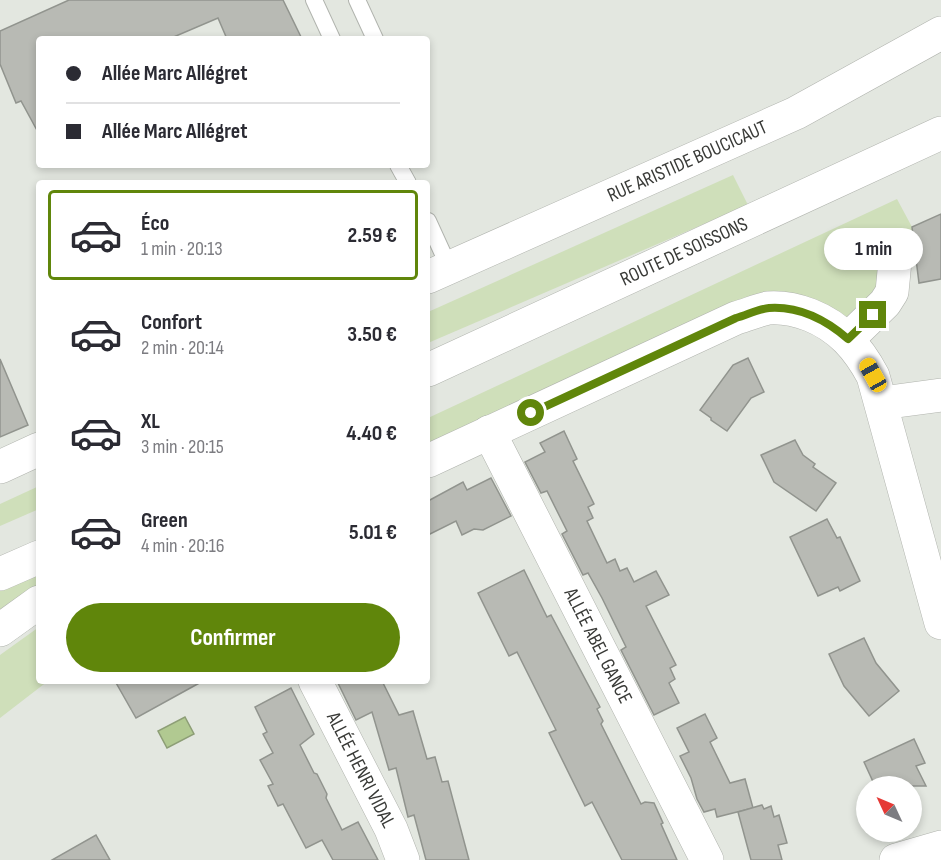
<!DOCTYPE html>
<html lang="fr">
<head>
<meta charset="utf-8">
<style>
	body { margin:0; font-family:"Sofia Sans Condensed",sans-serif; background:#f7f7f7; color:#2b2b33; height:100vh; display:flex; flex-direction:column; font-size:22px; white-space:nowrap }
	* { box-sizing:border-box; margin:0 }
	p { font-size:20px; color:#7c7c81 }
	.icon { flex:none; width:33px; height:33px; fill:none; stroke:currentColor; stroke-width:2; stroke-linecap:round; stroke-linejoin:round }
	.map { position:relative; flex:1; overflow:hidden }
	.side { position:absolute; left:36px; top:180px; width:394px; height:504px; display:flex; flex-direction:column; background:#fff; border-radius:6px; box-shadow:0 3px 9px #0003 }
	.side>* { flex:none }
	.top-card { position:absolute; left:36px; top:36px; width:394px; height:132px; border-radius:6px; box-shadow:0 3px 9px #0003; display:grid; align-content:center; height:132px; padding:0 30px; background:#fff }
	.needle { width:39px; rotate:314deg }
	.fabs { position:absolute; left:856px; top:776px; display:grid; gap:12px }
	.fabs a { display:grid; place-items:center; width:66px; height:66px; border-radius:50%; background:#fff; box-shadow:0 3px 9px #0003; font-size:30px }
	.end { position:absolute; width:27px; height:27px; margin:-14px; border:8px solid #60860b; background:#fff; box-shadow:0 0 0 3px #fff }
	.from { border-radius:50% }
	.bubble { position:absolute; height:42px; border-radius:21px; background:#fff; box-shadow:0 3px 9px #0003; font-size:20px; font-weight:700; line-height:42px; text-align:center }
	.car { position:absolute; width:18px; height:36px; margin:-18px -9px; border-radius:8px; box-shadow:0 0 4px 2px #0007; background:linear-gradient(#f5c518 24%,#345 0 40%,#f5c518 0 76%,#345 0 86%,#f5c518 0) }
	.top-card b { display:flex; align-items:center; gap:21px; height:57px; font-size:22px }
	.top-card b+b { border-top:2px solid #e1e1e2 }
	.top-card i { width:15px; height:15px; background:#2b2b33 }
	ul { padding:10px 0 0; list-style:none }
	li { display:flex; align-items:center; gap:18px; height:90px; margin:0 12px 9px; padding:0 18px; border:3px solid transparent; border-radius:6px }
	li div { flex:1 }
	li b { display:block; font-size:22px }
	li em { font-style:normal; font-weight:700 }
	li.selected { border-color:#60860b }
	li>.icon { width:54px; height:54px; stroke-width:1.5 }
	.primary-button { display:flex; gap:12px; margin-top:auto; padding:12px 30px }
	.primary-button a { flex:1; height:69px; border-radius:36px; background:#60860b; color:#fff; font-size:24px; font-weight:700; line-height:69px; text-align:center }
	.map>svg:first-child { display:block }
	.green { fill:#cfdfba }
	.water { fill:#b1c991; stroke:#8d9e76; stroke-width:1.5 }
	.building { fill:#b8bab4; stroke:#91948e; stroke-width:1.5 }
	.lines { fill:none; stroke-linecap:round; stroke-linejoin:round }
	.lane-casing { stroke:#b1b4ae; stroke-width:18 }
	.street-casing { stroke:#b1b4ae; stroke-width:34 }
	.primary-casing { stroke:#b1b4ae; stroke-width:34 }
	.lane { stroke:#fff; stroke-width:16 }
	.street { stroke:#fff; stroke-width:33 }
	.primary { stroke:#fff; stroke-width:33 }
	.route { stroke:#60860b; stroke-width:8 }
	.labels { text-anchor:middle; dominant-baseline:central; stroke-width:6; stroke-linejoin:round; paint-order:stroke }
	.street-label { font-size:20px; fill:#393a37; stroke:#e3e7e0 }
</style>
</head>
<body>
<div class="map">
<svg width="941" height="860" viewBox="0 0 941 860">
	<rect width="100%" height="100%" fill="#e3e7e0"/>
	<g class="green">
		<path d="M 733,175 L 748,205 L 428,343 L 428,312 Z"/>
		<path d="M 897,199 L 912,227 L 914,240 L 883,256 L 883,280 L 849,321 L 811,300 L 428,445 L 428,418 Z"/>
		<path d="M 39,486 L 39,509 L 0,526 L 0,504 Z"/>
		<path d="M 39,574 L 39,590 L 0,618 L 0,591 Z"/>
		<path d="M 39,627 L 39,681 L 48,681 L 0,718 L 0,655 Z"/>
	</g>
	<path class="water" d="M 185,717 L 194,734 L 167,748 L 158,731 Z"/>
	<g class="building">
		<path d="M 69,0 L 283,0 L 302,39 L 227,39 L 218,18 L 169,39 L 39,39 L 39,134 L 21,101 L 16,103 L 0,64 L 0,31 Z"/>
		<path d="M 941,214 L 941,279 L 919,283 L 912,227 Z"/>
		<path d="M 748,358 L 764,392 L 751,398 L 727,431 L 711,420 L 711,418 L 700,410 L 733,365 Z"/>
		<path d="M 0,359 L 28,425 L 0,437 Z"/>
		<path d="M 564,431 L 577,459 L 573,461 L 594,504 L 588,507 L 593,518 L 587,521 L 607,563 L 615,559 L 620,571 L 627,568 L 634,582 L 656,571 L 669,595 L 646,606 L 676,665 L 670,668 L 675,679 L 669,683 L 679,703 L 654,715 L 621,650 L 626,647 L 602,598 L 588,573 L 583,575 L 562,534 L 567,531 L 547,491 L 541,493 L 525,462 L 545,452 L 540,443 Z"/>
		<path d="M 795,440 L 803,455 L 815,464 L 813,467 L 836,483 L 816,511 L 774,482 L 761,455 Z"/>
		<path d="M 491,478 L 511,516 L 483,530 L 474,529 L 462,535 L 456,521 L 428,535 L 428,501 L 463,482 L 467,490 Z"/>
		<path d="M 827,519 L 837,538 L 840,537 L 860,581 L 840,591 L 838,587 L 818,596 L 790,537 Z"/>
		<path d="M 524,570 L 547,617 L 551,615 L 600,707 L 597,709 L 603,721 L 601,724 L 641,804 L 645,802 L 654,803 L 663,823 L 661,824 L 677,860 L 622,860 L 592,802 L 585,806 L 549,733 L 556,730 L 517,652 L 509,656 L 478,593 Z"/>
		<path d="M 864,638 L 876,663 L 899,691 L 869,716 L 844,686 L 829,654 Z"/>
		<path d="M 115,681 L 203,681 L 136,718 Z"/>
		<path d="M 337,681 L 382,681 L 399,715 L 413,711 L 427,759 L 435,757 L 442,782 L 448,781 L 469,860 L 426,860 L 414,815 L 408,817 L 396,768 L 389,770 L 372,712 L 356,720 Z"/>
		<path d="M 291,688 L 314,734 L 300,745 L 314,773 L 317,774 L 327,794 L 326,798 L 342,830 L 358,822 L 378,860 L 333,860 L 322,840 L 306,848 L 283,804 L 278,806 L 268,786 L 273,784 L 260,760 L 273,753 L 263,734 L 267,732 L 255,707 Z"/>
		<path d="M 705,714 L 717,738 L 710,742 L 730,783 L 745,779 L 753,808 L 717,817 L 715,809 L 704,812 L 697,799 L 691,778 L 680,756 L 689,752 L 677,728 Z"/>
		<path d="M 914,739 L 925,763 L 916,766 L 926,786 L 875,786 L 864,762 Z"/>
		<path d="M 762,805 L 764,809 L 771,806 L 774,817 L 779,815 L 787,843 L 778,845 L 782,860 L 751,860 L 738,812 Z"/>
		<path d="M 96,835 L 110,860 L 52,860 Z"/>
	</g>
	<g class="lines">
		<defs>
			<g id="lane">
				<path d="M 314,0 L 332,39"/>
				<path d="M 357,0 L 375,39"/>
				<path d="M 398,165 L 408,183"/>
				<path d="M 428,221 L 449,267"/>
			</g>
			<g id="street">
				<path id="s1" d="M 428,277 L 796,113 L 941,33"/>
				<path d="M 848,339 L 885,303 L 892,292 L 895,261"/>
				<path d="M 882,403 L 941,395"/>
				<path id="s2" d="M 489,432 L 707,860"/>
				<path d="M 428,461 L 736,318 C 747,315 758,310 768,308 C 782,307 797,310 810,315 C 840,327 858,348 873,376 L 941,623"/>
				<path d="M 0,467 L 39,449"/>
				<path id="s3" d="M 315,681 L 391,829 L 403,860"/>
				<path d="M 896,860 L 941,847"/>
			</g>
			<g id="primary">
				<path id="s4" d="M 428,370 L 941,133"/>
				<path d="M 0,574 L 39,557"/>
				<path d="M 0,630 L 39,602"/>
			</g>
		</defs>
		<use href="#lane" class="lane-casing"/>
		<use href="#street" class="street-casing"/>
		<use href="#primary" class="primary-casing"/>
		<use href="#lane" class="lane"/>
		<use href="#street" class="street"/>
		<use href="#primary" class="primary"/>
	</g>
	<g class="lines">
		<path class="route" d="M 531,413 L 736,318 C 747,315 758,309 769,308 C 799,306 826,320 848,339 L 873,315"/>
	</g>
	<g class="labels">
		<g class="street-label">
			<text stroke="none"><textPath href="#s1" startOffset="284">RUE ARISTIDE BOUCICAUT</textPath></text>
			<text stroke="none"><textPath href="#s4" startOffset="282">ROUTE DE SOISSONS</textPath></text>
			<text stroke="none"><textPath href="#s2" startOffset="240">ALLÉE ABEL GANCE</textPath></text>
			<text stroke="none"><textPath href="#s3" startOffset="100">ALLÉE HENRI VIDAL</textPath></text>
		</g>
	</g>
</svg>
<div class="fabs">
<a><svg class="needle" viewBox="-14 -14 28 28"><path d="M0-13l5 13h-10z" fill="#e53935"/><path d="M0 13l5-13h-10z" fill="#7c7c81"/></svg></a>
</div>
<i class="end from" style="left:531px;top:413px"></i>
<i class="end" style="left:873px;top:315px"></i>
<div class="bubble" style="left:824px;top:228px;width:99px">1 min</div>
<i class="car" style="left:873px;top:375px;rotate:331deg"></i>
<div class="top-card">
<b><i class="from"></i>Allée Marc Allégret</b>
<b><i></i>Allée Marc Allégret</b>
</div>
<section class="side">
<ul>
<li class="selected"><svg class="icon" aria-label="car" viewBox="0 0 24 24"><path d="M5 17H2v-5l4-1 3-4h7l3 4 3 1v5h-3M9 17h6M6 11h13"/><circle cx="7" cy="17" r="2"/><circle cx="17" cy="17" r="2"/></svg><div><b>Éco</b><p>1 min · 20:13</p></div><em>2.59 €</em></li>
<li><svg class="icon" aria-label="car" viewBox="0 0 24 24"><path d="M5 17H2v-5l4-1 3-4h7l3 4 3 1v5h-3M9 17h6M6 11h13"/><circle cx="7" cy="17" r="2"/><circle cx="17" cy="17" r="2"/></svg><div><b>Confort</b><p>2 min · 20:14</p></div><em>3.50 €</em></li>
<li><svg class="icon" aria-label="car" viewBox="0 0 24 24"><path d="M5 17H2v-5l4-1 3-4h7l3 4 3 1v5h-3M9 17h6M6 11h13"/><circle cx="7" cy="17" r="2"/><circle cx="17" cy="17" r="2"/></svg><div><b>XL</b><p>3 min · 20:15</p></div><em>4.40 €</em></li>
<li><svg class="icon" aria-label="car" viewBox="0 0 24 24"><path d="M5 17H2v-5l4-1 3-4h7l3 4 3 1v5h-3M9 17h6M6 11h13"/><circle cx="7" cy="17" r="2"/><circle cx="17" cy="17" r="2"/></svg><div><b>Green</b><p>4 min · 20:16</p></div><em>5.01 €</em></li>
</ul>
<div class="primary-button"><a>Confirmer</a></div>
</section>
</div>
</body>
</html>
